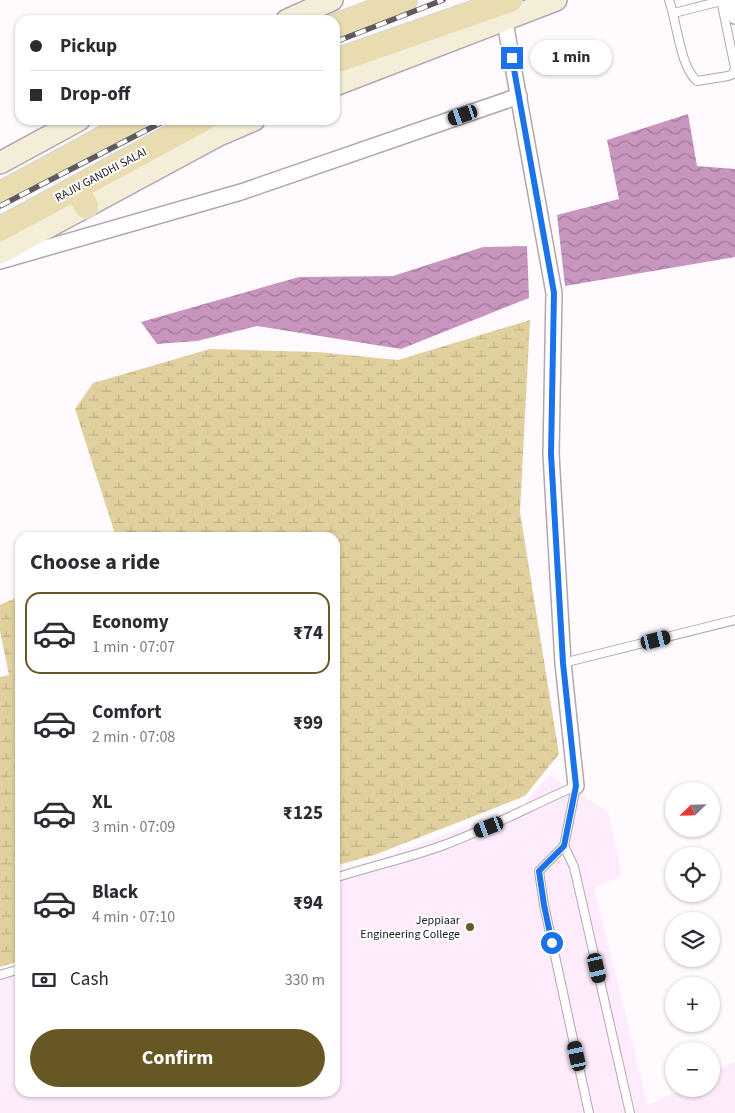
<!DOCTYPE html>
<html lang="en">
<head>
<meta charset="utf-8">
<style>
	body { margin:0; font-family:"Source Sans 3",sans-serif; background:#f2f2f3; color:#2b2b33; height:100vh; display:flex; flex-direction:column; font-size:19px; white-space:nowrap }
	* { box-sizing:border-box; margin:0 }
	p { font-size:16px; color:#7c7c81 }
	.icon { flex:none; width:28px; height:28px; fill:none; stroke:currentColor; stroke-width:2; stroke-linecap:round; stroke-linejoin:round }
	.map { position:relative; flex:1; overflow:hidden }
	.panel { position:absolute; left:15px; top:532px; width:325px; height:565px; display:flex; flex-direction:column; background:#fff; border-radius:15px; box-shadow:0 1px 4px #0004 }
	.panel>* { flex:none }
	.banner { position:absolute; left:15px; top:15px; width:325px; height:110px; border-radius:15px; box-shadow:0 1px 4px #0004; display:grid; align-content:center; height:110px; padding:0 15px; background:#fff }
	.needle { width:32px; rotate:247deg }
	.controls { position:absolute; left:665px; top:782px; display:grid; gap:10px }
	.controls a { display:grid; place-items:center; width:55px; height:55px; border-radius:50%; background:#fff; box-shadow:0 1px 4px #0004; font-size:25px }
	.end { position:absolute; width:22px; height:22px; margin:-11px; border:6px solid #1a73e8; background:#fff; box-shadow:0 0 0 2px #fff }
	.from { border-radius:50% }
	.bubble { position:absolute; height:35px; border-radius:18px; background:#fff; box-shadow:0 1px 4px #0004; font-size:16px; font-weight:700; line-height:35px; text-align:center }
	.car { position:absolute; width:15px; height:30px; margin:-15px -8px; border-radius:6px; box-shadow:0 0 4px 1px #0007; background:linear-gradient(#222 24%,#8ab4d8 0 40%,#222 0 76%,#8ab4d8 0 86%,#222 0) }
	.banner b { display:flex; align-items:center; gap:18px; height:48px; font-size:19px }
	.banner b+b { border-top:1px solid #e1e1e2 }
	.banner i { width:12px; height:12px; background:#2b2b33 }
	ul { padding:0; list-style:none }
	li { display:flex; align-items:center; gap:15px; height:82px; margin:0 10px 8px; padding:0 5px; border:2px solid transparent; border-radius:15px }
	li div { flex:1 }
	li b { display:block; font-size:19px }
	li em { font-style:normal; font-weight:700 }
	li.on { border-color:#665724 }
	li>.icon { width:45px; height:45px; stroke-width:1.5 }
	h2 { padding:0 15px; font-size:22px; line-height:60px }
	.pay { display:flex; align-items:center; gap:12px; height:55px; padding:0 15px; font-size:19px }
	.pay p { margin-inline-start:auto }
	.primary-button { display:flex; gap:10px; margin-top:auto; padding:10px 15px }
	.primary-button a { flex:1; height:58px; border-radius:30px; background:#665724; color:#fff; font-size:20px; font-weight:700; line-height:58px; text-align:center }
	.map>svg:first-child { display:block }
	.built { fill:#feebfb }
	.wetland { fill:url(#wetland-marsh) }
	.water { fill:url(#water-waves) }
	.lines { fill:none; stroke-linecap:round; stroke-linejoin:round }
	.lane-casing { stroke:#b2a6b0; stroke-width:10 }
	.street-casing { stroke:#b2a6b0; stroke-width:18 }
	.secondary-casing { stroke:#b2a6b0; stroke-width:24 }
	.primary-casing { stroke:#d6d5d6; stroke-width:26 }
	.lane { stroke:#fff; stroke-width:8 }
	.street { stroke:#fff; stroke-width:15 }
	.secondary { stroke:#f4eed8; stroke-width:21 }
	.primary { stroke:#e9dcb1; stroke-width:24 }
	.rail-casing { stroke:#5f5a5e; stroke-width:5.5 }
	.rail { stroke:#fff; stroke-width:4; stroke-dasharray:11; stroke-linecap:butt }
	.route { stroke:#1a73e8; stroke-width:6 }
	.poi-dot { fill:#665724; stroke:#fff; stroke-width:2 }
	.labels { text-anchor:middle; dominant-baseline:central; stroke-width:4; stroke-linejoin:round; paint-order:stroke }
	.street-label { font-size:12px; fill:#1d181c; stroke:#fff }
	.poi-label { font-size:12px; fill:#1d181c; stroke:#fff; text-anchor:end }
</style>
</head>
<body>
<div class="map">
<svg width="735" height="1113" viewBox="0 0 735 1113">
	<defs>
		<pattern id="wetland-marsh" width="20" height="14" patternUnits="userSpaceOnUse" patternTransform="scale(1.25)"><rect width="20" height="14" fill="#e0d09d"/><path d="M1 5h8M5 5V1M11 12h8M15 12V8" fill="none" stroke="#c0b287"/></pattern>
		<pattern id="water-waves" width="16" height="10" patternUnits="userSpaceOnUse" patternTransform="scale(1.25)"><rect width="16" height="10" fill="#c795be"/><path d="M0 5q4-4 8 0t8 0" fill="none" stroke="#a1799a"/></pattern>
	</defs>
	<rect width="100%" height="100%" fill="#fffafe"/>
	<path class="built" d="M 549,775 L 608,812 L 622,875 L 594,888 L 648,1106 L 682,1089 L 711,1089 L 711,1074 L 735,1062 L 735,1113 L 0,1113 L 0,973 L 20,967 L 20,1092 L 335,1092 L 335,873 L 381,859 L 524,804 Z"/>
	<g class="wetland">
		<path d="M 530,320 L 520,512 L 559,754 L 525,796 L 377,854 L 335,866 L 335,538 L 116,537 L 75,409 L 93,383 L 210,349 L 317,352 L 398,360 Z"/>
		<path d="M 20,596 L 20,961 L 0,967 L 0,677 L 9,675 L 0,631 L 0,605 Z"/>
	</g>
	<g class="water">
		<path d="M 688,114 L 697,166 L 735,169 L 735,257 L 565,286 L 557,215 L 619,199 L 607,140 Z"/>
		<path d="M 527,246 L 529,298 L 401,349 L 257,326 L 197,341 L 157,344 L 141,322 L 299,277 L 393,276 L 483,247 Z"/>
	</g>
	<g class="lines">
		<defs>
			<g id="lane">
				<path d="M 669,0 C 677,22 680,67 697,81 L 728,76 L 733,74 L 735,68 L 721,0"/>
				<path d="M 674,13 L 721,1"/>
				<path d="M 563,663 L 735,620"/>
				<path d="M 576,786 L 564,846 L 539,871 L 544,905 L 589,1113"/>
				<path d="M 564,846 L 574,867 L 630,1113"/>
				<path d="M 335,878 C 371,866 409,858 444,845 C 490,828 532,805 576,786"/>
				<path d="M 0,975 L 20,969"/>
			</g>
			<g id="street">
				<path d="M 731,0 L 735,16"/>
				<path d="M 503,11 L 554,293 L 551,454 L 563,663 L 576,786"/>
				<path d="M 0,261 L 241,192 L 519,96"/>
			</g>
			<g id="secondary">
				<path d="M 287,20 L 332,0"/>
				<path d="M 335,85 L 556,0"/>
				<path d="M 0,163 L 79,120"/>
				<path d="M 0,253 L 219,135 L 254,120"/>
			</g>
			<g id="primary">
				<path d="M 335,26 L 405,0"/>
				<path d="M 335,61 L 510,0"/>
				<path d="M 77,188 L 86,206"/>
				<path d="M 0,194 L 137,120"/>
				<path d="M 0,229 L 202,120"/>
			</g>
		</defs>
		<use href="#lane" class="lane-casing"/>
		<use href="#street" class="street-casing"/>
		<use href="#secondary" class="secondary-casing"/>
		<use href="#primary" class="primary-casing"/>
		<use href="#lane" class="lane"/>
		<use href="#street" class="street"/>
		<use href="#secondary" class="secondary"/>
		<use href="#primary" class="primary"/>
		<defs>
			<g id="rail">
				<path d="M 335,42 L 443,0"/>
				<path d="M 0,206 L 166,120"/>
			</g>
		</defs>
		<use href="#rail" class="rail-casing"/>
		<use href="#rail" class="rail"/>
	</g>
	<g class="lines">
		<path class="route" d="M 512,58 L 554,293 L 551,454 L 563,663 L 576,786 L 564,846 L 539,871 L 544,905 L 552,943"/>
	</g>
	<circle class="poi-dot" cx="470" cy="927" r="5"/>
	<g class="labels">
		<g class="street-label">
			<text transform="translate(101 175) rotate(-28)">RAJIV GANDHI SALAI</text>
		</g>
		<g class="poi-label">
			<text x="460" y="920">Jeppiaar<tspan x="460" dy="14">Engineering College</tspan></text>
		</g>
	</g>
</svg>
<div class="controls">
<a><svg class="needle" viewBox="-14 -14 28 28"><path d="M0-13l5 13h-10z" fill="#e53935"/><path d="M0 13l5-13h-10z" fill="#7c7c81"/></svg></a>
<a><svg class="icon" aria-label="locate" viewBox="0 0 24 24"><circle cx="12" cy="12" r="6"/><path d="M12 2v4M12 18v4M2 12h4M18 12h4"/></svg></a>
<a><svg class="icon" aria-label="layers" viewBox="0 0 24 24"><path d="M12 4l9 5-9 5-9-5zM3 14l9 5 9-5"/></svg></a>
<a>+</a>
<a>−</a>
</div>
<i class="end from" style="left:552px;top:943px"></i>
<i class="end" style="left:512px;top:58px"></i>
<div class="bubble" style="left:530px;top:40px;width:82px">1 min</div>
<i class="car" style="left:463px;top:115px;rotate:251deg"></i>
<i class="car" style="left:656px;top:640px;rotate:76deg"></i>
<i class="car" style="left:489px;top:827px;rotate:249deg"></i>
<i class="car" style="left:597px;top:968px;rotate:167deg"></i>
<i class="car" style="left:577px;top:1056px;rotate:348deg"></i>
<div class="banner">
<b><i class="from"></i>Pickup</b>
<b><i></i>Drop-off</b>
</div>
<section class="panel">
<h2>Choose a ride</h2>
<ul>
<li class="on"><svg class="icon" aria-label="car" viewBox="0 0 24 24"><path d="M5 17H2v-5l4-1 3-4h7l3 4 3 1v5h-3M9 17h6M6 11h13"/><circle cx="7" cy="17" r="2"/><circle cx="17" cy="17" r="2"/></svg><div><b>Economy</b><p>1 min · 07:07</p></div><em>₹74</em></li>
<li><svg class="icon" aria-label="car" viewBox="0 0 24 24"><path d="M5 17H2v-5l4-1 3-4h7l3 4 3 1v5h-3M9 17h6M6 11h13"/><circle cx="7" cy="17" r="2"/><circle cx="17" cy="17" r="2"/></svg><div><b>Comfort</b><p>2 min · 07:08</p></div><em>₹99</em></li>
<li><svg class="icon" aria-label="car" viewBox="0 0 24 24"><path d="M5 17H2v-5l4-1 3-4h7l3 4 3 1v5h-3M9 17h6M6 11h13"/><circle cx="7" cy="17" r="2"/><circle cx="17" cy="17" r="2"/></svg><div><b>XL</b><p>3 min · 07:09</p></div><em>₹125</em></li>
<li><svg class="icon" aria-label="car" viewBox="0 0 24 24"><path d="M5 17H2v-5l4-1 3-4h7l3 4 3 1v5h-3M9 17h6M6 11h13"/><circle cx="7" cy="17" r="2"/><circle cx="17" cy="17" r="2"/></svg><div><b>Black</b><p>4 min · 07:10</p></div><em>₹94</em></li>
</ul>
<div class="pay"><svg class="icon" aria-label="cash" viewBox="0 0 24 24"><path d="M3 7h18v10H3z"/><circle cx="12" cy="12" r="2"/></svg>Cash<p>330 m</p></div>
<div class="primary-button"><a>Confirm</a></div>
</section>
</div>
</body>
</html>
